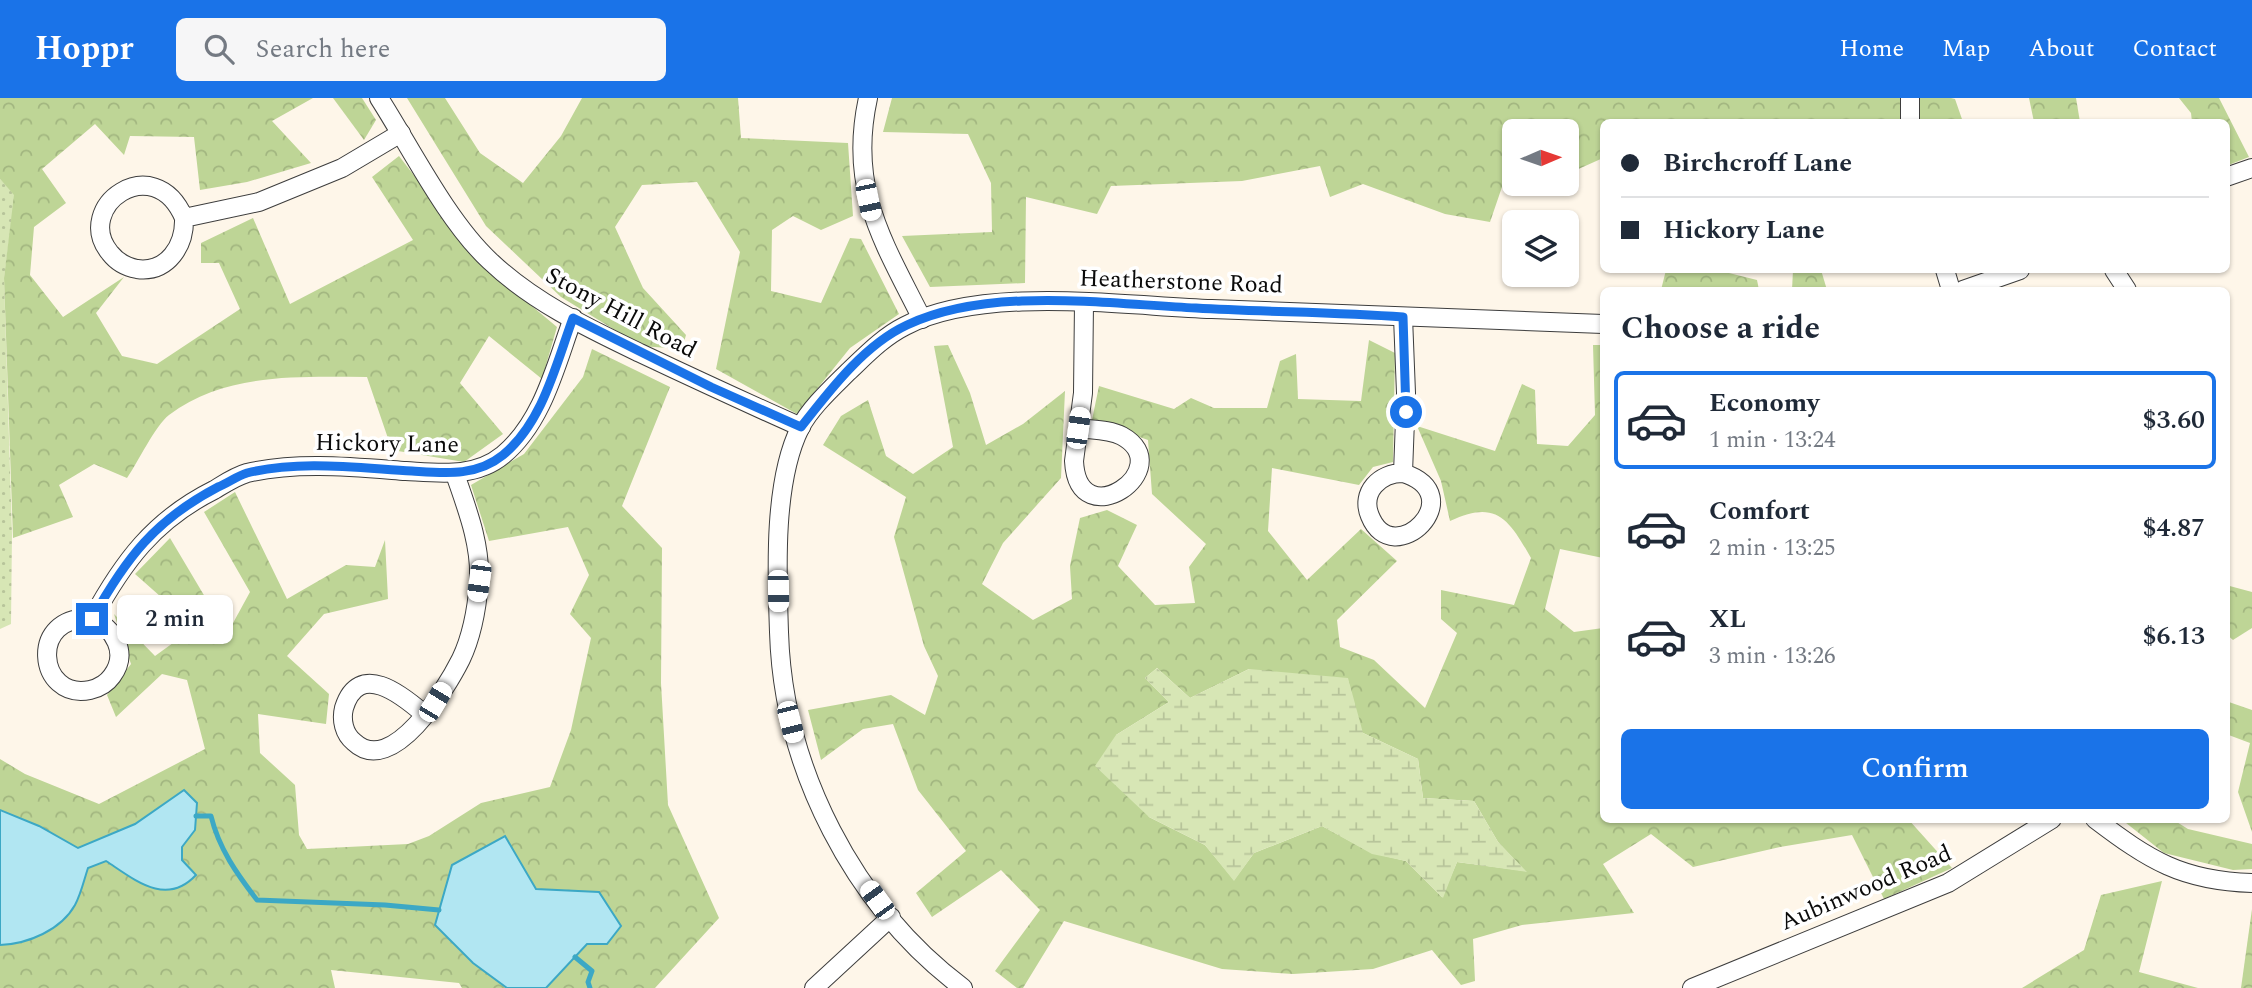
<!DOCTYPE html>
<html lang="en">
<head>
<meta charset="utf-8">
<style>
	body { margin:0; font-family:Spectral,serif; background:#f6f6f7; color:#1f2937; height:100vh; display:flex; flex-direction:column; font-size:26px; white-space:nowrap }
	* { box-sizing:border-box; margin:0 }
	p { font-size:23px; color:#747a83 }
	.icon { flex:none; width:38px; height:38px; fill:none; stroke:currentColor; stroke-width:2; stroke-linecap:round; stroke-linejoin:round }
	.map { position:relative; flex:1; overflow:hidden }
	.panel { position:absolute; left:1600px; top:189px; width:630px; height:536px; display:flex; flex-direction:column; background:#fff; border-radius:10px; box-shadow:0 2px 5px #0004 }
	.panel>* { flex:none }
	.top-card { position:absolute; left:1600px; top:21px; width:630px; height:154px; border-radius:10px; box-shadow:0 2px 5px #0004; display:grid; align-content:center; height:154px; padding:0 21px; background:#fff }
	.needle { width:46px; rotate:88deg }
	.tools { position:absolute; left:1502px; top:21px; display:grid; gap:14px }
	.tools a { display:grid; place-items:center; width:77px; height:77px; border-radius:10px; background:#fff; box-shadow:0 2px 5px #0004; font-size:35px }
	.end { position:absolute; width:32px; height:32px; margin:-16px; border:9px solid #1a73e8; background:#fff; box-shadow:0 0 0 4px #fff }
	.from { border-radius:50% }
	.bubble { position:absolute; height:49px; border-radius:10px; background:#fff; box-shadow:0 2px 5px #0004; font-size:23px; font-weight:600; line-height:49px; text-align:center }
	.car { position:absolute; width:21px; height:42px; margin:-21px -10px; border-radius:9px; box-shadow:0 0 5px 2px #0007; background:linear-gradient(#fff 24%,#345 0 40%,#fff 0 76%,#345 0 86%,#fff 0) }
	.top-card b { display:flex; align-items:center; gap:24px; height:66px; font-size:26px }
	.top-card b+b { border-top:2px solid #e0e1e3 }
	.top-card i { width:18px; height:18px; background:#1f2937 }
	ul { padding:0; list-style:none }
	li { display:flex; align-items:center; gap:21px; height:98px; margin:0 14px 10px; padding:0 7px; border:4px solid transparent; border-radius:10px }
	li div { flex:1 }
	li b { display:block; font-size:26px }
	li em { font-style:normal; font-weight:600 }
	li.current { border-color:#1a73e8 }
	li>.icon { width:63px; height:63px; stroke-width:1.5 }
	h2 { padding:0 21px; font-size:32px; line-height:84px }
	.button { display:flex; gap:14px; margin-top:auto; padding:14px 21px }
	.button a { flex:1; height:80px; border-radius:10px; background:#1a73e8; color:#fff; font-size:28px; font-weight:600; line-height:80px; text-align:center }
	header { display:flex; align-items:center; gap:42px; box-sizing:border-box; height:98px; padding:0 35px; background:#1a73e8; color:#fff }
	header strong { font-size:33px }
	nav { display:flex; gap:38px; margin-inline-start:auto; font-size:24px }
	.search { width:490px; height:63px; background:#f6f6f7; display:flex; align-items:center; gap:18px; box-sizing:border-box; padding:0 24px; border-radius:10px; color:#747a83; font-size:26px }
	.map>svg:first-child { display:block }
	.grass { fill:url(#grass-dots) }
	.forest { fill:url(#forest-crowns); fill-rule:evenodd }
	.wetland { fill:url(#wetland-marsh) }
	.water { fill:#b1e6f2; stroke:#3ca8c5; stroke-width:2 }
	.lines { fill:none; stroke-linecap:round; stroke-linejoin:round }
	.stream { stroke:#3ca8c5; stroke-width:5 }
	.street-casing { stroke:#3d3d3d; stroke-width:20 }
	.street { stroke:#fff; stroke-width:18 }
	.route { stroke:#1a73e8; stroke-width:9 }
	.labels { text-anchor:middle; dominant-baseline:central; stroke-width:7; stroke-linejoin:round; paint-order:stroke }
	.street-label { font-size:24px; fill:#0a0a0a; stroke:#fff }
</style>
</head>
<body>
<header>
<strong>Hoppr</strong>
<div class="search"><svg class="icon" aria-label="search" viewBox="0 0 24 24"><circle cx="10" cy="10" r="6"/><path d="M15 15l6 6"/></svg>Search here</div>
<nav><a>Home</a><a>Map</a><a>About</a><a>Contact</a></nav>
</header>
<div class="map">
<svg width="2252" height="890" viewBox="0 0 2252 890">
	<defs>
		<pattern id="grass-dots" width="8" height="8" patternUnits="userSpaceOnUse" patternTransform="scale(1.75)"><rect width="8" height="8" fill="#d7e6b5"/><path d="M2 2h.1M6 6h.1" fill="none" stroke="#b7c49a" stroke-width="1.8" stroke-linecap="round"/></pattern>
		<pattern id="forest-crowns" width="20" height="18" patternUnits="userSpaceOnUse" patternTransform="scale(1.75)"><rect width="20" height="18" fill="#bed596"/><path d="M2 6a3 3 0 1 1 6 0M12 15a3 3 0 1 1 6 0" fill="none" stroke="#a2b680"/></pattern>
		<pattern id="wetland-marsh" width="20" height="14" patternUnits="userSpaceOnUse" patternTransform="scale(1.75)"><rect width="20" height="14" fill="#d7e6b5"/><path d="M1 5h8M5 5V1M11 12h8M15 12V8" fill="none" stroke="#b7c49a"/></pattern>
	</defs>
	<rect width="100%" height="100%" fill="#fef6e9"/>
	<path class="grass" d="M 0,81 L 15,97 L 4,180 L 12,436 L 11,526 L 0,531 Z"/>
	<g class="forest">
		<path d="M 0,0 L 313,0 L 272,23 L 311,65 L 247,84 L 200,92 L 194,39 L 130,38 L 124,57 L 95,26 L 42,71 L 66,105 L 34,129 L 30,177 L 63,219 L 124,179 L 96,215 L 122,258 L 157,266 L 240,211 L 219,165 L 201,165 L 201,145 L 253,120 L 290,206 L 413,142 L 372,79 L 399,58 L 486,170 L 557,229 L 542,281 L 489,238 L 460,285 L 503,336 L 464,364 L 392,352 L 367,279 C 299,279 226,274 169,317 C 155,328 138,364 127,380 L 94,366 L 59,387 L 73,419 L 13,440 L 4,180 L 14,97 L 0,81 Z"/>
		<path d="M 333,0 L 362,0 L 376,22 L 364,42 Z"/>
		<path d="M 407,0 L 445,0 L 480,55 L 523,85 L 561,38 L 582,0 L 738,0 L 741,40 L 848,45 L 853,118 L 821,132 L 793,118 L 772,132 L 771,193 L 821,205 L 850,140 L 861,141 L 899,216 L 850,250 L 797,316 L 716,271 L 740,154 L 697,84 L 642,87 L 615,129 L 643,190 L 686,237 L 682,251 L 641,248 L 561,199 L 486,128 Z"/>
		<path d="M 892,0 L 1951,0 L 1955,1 L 1963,24 L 1603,24 L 1603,60 L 1574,73 L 1566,69 L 1566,33 L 1514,33 L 1514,54 L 1490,124 L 1445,116 L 1363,86 L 1330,99 L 1320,68 L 1242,83 L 1111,88 L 1097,116 L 1026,99 L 1025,185 L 930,189 L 902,138 L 992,134 L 991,85 L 968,36 L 883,34 Z"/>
		<path d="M 2029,0 L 2076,0 L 2080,24 L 2034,24 Z"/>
		<path d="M 2179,0 L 2219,0 L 2249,59 L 2226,68 L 2226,24 L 2192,24 L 2191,15 Z"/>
		<path d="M 1666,172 L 1717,172 L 1757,182 L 1759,192 L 1661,192 Z"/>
		<path d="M 1793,172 L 1821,172 L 1827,192 L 1792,192 Z"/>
		<path d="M 1369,242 L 1395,255 L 1393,364 L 1373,369 L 1359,387 L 1272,370 L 1268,433 L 1307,482 L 1361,431 L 1397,463 L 1337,522 L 1340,549 L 1374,562 L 1425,610 L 1457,535 L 1441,521 L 1441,492 L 1514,507 L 1531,460 C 1509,421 1496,401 1450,423 L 1441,383 L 1417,328 L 1495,353 L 1522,286 L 1535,292 L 1537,346 L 1568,348 L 1595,317 L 1593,247 L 1603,247 L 1603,460 L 1560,451 L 1545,511 L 1574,534 L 1603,530 L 1603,721 L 1908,721 L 1952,770 L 1884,801 L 1852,737 L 1780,749 L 1693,769 L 1651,736 L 1603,766 L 1634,815 L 1522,827 L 1473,841 L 1475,883 L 1461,887 L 1432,852 L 1373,871 L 1293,876 L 1222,871 L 1064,823 L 1023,890 L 1017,890 L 995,873 L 1040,812 L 1001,772 L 932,819 L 916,795 L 966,753 L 918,692 L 893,626 L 863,631 L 821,662 L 808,612 L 891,597 L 925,617 L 938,578 L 924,548 L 894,439 L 906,399 L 823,347 L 841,318 L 868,302 L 886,358 L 913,376 L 953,349 L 934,248 L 948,247 L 970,295 L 986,347 L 1023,326 L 1065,293 L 1061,380 L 1003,445 L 982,486 L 1033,522 L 1072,501 L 1070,468 L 1080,420 L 1107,412 L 1137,427 L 1118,468 L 1155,507 L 1195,505 L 1189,469 L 1206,446 L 1152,396 L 1148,342 L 1092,322 L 1099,288 L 1174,311 L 1191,300 L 1214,310 L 1267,310 L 1280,263 L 1296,256 L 1298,301 L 1361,303 ZM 1157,570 L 1190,600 L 1249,571 L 1363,635 L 1418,661 L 1423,700 L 1474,703 L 1498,744 L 1525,773 L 1457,764 L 1442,799 L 1406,763 L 1372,755 L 1322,728 L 1254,755 L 1234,782 L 1205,747 L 1149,719 L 1116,637 L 1169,604 L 1145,580 Z"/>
		<path d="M 592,251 L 670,289 L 622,408 L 662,450 L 661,585 L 668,707 L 719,820 L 655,890 L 546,890 L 599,794 L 536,791 L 452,767 L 435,827 L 473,865 L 507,890 L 462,890 L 459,885 L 331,872 L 335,890 L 0,890 L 0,661 L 25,676 L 99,706 L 205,651 L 187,582 L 162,576 L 116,619 L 107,597 L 131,566 L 114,516 L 155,558 L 195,529 L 135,476 L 170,440 L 227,536 L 250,494 L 204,414 L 235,394 L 287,501 L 346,467 L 375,469 L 385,442 L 388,501 L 324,516 L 287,558 L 329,596 L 326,626 L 258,616 L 260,655 L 295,687 L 299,737 L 307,751 L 408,746 L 429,738 L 481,705 L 550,689 L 571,632 L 591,540 L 570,516 L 589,477 L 568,429 L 489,443 L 471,387 L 524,356 L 583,279 Z"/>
		<path d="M 2226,487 L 2252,494 L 2252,530 L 2233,542 L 2226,536 Z"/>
		<path d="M 2226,603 L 2252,612 L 2252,734 L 2238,694 L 2250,645 L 2226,636 Z"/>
		<path d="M 2121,721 L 2172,721 L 2188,731 L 2252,746 L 2252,771 L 2233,772 L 2164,755 Z"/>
		<path d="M 2162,783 L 2139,874 L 2198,890 L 2022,890 L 2084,852 L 2101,797 Z"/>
		<path d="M 2252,811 L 2252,890 L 2241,890 Z"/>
	</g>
	<path class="wetland" d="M 1157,570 L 1190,600 L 1249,571 L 1348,580 L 1363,635 L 1418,661 L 1423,700 L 1474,703 L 1498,744 L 1527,774 L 1457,764 L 1443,800 L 1406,763 L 1372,756 L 1322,728 L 1254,755 L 1234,783 L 1205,747 L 1149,719 L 1095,668 L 1116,637 L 1169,604 L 1145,580 Z"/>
	<g class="water">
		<path d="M 184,692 L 197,705 L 195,732 L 182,749 L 182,762 L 196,777 C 166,809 135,782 106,763 L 88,770 C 84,782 81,796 75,807 C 61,832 28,846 0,847 L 0,712 L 39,728 L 78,750 L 135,726 Z"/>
		<path d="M 505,738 L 536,791 L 599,794 L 621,828 L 607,846 L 587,846 L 546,890 L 507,890 L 473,865 L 435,827 L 452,767 Z"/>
	</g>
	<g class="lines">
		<g class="stream">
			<path d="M 196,718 L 211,718 C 219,751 237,776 257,802 L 385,807 L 439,812"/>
			<path d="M 575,859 L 592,873 L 588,884 L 590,890"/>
		</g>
		<defs>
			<g id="street">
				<path d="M 379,0 C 411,50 447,123 490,163 C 533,204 588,230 640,255 C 693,280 747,305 801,329"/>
				<path d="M 868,0 C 848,91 883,143 922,221"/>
				<path d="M 1910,0 L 1910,24"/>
				<path d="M 2226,79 L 2252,70"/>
				<path d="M 184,120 C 185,147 168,175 137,171 C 126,169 117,164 110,155 C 72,109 154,50 184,120 L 259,104 L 342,70 L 401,35"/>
				<path d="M 1945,172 L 1951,192"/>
				<path d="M 2114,172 L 2127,192"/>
				<path d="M 1963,192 L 2020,172"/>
				<path d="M 1403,219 L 1406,295 L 1403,375 C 1473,397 1393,475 1370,418 C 1360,394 1380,375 1403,375"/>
				<path d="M 1078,330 C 1092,332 1109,331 1122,338 C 1180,370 1078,441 1074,363 L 1083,295 L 1084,205"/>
				<path d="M 92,521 C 114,530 129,555 112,578 C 107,585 99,590 90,592 C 37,603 28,515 92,521 C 123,464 154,422 214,392 C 224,386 236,378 247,375 C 298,363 354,369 406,373 C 440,375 475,380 503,357 C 543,324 556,266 573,220"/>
				<path d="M 424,616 C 402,597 359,562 344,610 C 341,622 344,636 354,644 C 392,680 446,591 461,561 C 472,538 477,509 479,484 C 481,446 467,411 455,376"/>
				<path d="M 2095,721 C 2149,762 2182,783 2252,785"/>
				<path d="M 814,890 L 891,819"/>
				<path d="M 963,890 C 854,808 783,671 779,534 C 777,475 773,384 800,330 C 810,310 832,290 848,274 C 866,257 883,239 905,228 C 984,187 1124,208 1212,211 C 1342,216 1473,221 1603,226"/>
				<path d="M 1692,890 L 1948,785 L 2052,721"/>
			</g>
		</defs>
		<use href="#street" class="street-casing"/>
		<use href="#street" class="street"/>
	</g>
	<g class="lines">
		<path class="route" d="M 92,521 C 126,460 155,422 218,389 C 228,385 237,378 247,375 C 300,362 358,370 412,373 C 444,375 476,379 503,357 C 543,324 556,266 573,220 L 711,289 L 801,329 C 830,292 864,247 907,227 C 990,188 1107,206 1196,210 C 1265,214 1334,214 1403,219 L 1406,314"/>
	</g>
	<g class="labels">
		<g class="street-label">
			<text transform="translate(1181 184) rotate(2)">Heatherstone Road</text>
			<text transform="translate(621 215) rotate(28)">Stony Hill Road</text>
			<text transform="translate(387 346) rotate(1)">Hickory Lane</text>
			<text transform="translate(1866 790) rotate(-23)">Aubinwood Road</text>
		</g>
	</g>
</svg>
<div class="tools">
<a><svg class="needle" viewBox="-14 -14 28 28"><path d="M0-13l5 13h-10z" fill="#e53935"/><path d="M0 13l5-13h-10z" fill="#747a83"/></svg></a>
<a><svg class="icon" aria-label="layers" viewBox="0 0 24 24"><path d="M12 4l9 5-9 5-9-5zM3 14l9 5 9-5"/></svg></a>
</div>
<i class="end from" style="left:1406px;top:314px"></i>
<i class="end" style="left:92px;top:521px"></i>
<div class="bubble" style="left:117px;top:497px;width:116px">2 min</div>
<i class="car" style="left:868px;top:102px;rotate:168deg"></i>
<i class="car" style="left:1078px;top:330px;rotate:8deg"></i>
<i class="car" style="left:479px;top:483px;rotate:188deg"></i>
<i class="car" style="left:778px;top:493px;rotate:179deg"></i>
<i class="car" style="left:435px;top:604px;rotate:31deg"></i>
<i class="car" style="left:790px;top:624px;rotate:166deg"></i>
<i class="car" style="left:877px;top:802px;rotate:324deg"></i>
<div class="top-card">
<b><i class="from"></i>Birchcroff Lane</b>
<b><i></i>Hickory Lane</b>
</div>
<section class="panel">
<h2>Choose a ride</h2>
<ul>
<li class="current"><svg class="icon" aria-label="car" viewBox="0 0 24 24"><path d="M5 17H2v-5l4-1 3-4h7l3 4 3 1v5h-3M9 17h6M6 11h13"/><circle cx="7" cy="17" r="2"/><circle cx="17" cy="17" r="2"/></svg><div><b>Economy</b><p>1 min · 13:24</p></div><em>$3.60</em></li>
<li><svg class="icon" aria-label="car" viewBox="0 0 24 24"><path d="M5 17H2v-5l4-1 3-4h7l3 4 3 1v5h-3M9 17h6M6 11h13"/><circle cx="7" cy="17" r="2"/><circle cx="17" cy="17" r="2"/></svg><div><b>Comfort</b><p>2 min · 13:25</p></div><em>$4.87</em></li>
<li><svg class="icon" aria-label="car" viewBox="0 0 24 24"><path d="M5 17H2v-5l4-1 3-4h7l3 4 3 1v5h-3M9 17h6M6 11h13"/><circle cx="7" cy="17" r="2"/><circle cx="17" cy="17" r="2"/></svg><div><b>XL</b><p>3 min · 13:26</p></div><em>$6.13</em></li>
</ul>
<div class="button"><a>Confirm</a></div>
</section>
</div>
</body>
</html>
